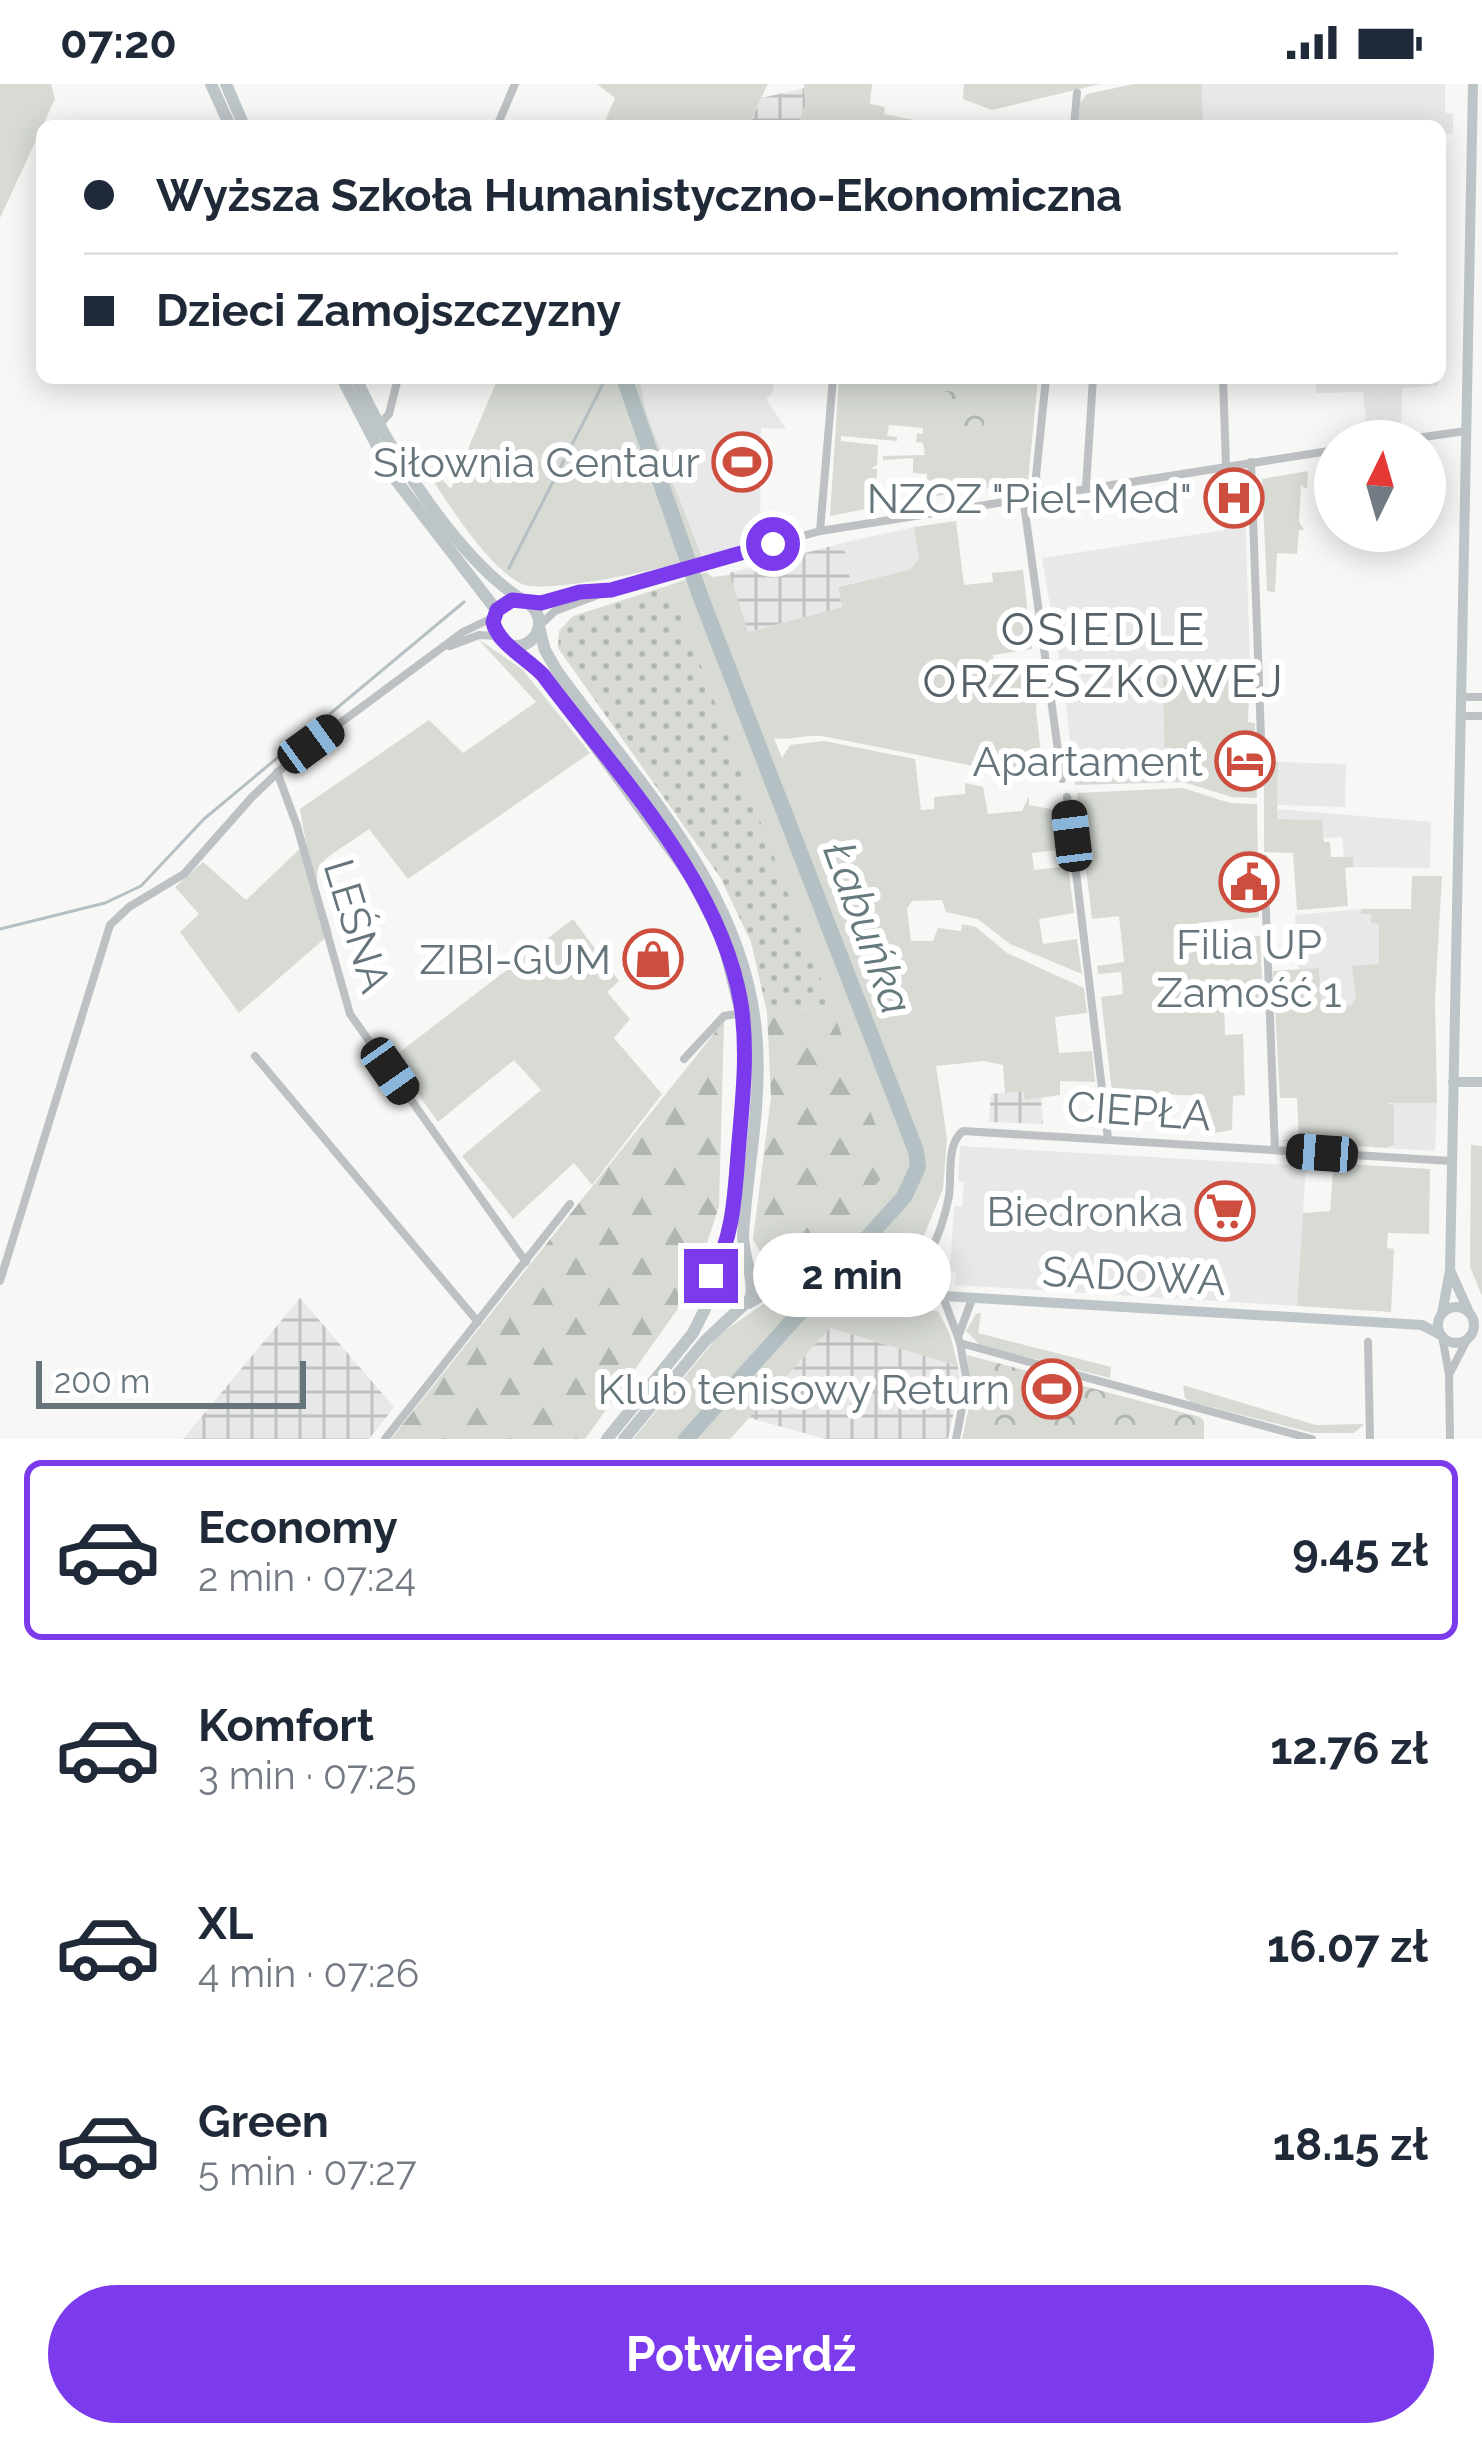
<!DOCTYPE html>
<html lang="pl">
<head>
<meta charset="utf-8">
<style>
	body { margin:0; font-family:Raleway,sans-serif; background:#f2f2f3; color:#1f2937; height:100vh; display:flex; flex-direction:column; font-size:45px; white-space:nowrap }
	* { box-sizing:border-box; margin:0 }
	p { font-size:39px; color:#747a83 }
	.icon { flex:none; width:66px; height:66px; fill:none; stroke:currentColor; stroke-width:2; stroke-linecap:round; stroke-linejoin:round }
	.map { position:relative; height:1355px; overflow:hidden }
	.details { display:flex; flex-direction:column; background:#fff; flex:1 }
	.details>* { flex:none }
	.top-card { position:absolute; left:36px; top:36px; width:1410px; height:264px; border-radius:18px; box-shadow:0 6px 30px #0003; display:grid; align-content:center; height:264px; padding:0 48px; background:#fff }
	.needle { width:78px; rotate:5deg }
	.controls { position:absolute; left:1314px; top:336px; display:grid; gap:24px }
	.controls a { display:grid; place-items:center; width:132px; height:132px; border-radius:50%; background:#fff; box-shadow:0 6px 30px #0003; font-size:60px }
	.scale { position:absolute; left:36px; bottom:30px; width:270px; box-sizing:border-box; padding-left:12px; border:6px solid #66757c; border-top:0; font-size:33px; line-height:42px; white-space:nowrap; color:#66757c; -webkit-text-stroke:9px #fff; paint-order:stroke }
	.end { position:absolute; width:54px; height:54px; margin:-27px; border:15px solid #7c3aed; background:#fff; box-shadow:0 0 0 6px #fff }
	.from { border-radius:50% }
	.bubble { position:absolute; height:84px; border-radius:42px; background:#fff; box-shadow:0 6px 30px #0003; font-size:39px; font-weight:700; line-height:84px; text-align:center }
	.car { position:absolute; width:36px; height:72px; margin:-36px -18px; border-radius:15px; box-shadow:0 0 9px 3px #0007; background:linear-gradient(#222 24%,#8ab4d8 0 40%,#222 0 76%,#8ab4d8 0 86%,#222 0) }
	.top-card b { display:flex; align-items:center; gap:42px; height:114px; font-size:45px }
	.top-card b+b { border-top:3px solid #e0e1e3 }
	.top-card i { width:30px; height:30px; background:#1f2937 }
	ul { padding:21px 0 0; list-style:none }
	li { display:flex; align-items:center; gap:36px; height:180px; margin:0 24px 18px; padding:0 24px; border:6px solid transparent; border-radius:18px }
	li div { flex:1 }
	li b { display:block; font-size:45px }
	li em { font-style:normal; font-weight:700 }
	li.current { border-color:#7c3aed }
	li>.icon { width:108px; height:108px; stroke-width:1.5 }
	.primary-button { display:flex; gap:24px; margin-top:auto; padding:24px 48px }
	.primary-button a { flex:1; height:138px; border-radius:72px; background:#7c3aed; color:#fff; font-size:48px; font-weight:700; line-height:138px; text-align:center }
	.status { display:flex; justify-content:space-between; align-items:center; height:84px; padding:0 60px; background:#fff; direction:ltr }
	.status svg { height:33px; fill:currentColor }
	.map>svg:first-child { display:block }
	.built { fill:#e8e8e8 }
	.industrial { fill:url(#industrial-grid) }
	.grass { fill:#d7dbd4 }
	.forest { fill:url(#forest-firs) }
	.park { fill:url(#park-crowns) }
	.garden { fill:url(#garden-dots) }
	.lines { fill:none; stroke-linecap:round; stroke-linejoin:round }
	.stream { stroke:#b4c0c3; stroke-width:3 }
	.river { stroke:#b4c0c3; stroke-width:16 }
	.street { stroke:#bdc1c4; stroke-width:8 }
	.secondary { stroke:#bec5c8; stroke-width:10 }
	.primary { stroke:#bec5c8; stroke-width:12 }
	.route { stroke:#7c3aed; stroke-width:15 }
	.labels { text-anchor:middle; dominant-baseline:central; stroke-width:12; stroke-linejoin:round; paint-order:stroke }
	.poi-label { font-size:42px; fill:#66757c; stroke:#fff; text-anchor:end }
	.street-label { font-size:42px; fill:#66757c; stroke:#fff }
	.neighbourhood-label { font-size:45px; letter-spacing:3px; fill:#576268; stroke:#fff }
	.water-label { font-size:45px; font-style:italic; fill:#667a7e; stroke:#fff }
</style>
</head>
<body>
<div class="status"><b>07:20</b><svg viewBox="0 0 49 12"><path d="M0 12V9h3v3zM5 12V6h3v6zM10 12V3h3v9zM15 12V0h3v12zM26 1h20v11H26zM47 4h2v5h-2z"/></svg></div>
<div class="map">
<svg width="1482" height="1355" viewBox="0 0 1482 1355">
	<defs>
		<pattern id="industrial-grid" width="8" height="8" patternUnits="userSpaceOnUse" patternTransform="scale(3)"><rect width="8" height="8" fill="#e8e8e8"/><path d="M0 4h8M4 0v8" fill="none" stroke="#c0c1c1"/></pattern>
		<pattern id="forest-firs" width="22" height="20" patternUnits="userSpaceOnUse" patternTransform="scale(3)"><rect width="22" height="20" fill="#d7dbd4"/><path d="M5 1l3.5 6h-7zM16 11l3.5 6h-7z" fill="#b2b6b1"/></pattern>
		<pattern id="park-crowns" width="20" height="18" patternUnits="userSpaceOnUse" patternTransform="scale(3)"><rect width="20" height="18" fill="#d7dbd4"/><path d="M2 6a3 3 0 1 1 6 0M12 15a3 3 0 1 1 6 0" fill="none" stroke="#b2b6b1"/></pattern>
		<pattern id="garden-dots" width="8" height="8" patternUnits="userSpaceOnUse" patternTransform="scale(3)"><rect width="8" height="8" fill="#d7dbd4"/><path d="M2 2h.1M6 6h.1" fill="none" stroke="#b2b6b1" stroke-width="1.8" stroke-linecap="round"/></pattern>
	</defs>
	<rect width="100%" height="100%" fill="#f7f7f5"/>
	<g class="built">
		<path d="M 1202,0 L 1445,0 L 1445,29 L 1453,30 L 1453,50 L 1440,50 L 1440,42 L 1203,42 Z"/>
		<path d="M 639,294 L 775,294 L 772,310 L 766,315 L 786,345 L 761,344 L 760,456 L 702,473 L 647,331 Z"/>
		<path d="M 1316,294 L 1438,294 L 1438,302 L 1402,304 L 1401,343 L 1367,348 L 1363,308 L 1316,309 Z"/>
		<path d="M 1244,394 L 1250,580 L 1163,591 L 1166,692 L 1073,685 L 1064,602 L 1042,474 L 1225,446 L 1220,398 Z"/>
		<path d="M 914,443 L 919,474 L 910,487 L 851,499 L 843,459 Z"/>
		<path d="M 1278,678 L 1346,680 L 1345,723 L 1277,721 Z"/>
		<path d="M 1277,725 L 1431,738 L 1430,784 L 1353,783 L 1353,773 L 1344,773 L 1342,753 L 1324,754 L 1322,736 L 1277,735 Z"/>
		<path d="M 1361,825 L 1361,830 L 1371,830 L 1379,839 L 1379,881 L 1352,921 L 1322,923 L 1319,885 L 1299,885 L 1295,831 Z"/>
		<path d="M 1387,1018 L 1437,1019 L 1435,1067 L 1386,1064 L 1394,1061 L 1394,1021 Z"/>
		<path d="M 960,1062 L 1306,1082 L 1297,1222 L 955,1201 L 956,1188 L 950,1187 L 954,1122 L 962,1122 L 964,1098 L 958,1097 Z"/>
	</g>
	<g class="industrial">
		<path d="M 804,4 L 806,20 L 797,42 L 748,42 L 762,14 Z"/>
		<path d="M 843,459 L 851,499 L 838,503 L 842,523 L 748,548 L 729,489 Z"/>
		<path d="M 1024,1007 L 1025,1015 L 1041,1014 L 1043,1040 L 989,1038 L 991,1010 Z"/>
		<path d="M 300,1214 L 394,1323 L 369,1355 L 183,1355 Z"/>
		<path d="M 830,1244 L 958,1282 L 960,1299 L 948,1355 L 826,1355 L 749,1334 Z"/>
	</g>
	<g class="grass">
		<path d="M 0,0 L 51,0 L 55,15 L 0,134 Z"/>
		<path d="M 597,0 L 768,0 L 748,42 L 603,42 L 615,14 Z"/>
		<path d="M 804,0 L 872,0 L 870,20 L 885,23 L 884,30 L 945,42 L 797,42 L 806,20 Z"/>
		<path d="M 964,0 L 1100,0 L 992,26 L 963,15 Z"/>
		<path d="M 1134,0 L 1202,0 L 1203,42 L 1078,42 L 1080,19 L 1087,10 Z"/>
		<path d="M 498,294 L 639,294 L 647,331 L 702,473 C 673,483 545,511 522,500 C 487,483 449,420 427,388 L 431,384 L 451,405 Z"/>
		<path d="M 839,294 L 1038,294 L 1028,398 L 925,414 L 927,390 L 913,389 L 913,374 L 883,376 L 883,372 L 925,371 L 923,359 L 916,358 L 917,349 L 923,350 L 923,344 L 889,341 L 887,352 L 897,353 L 897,357 L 841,352 L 841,357 L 878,361 L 877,381 L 871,384 L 877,385 L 876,423 L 830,432 Z"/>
		<path d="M 1308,387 L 1307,405 L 1301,401 L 1299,438 L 1304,446 L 1299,446 L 1297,470 L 1277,469 L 1275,508 L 1267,507 L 1262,395 Z"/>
		<path d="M 956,437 L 964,501 L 993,498 L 992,489 L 1023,486 L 1032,565 L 993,571 L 994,591 L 1040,585 L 1036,626 L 1044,696 L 822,652 C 806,650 785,657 774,654 L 782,674 L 790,661 L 824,657 L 915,675 L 921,726 L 934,725 L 934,713 L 965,710 L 965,699 L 983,703 L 988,730 L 1022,727 L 1029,712 L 1029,721 L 1061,727 L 1066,765 L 1032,769 L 1034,786 L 1068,782 L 1074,829 L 1039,835 L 1043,860 L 1077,855 L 1082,890 L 1010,860 L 978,835 L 946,828 L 942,816 L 912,817 L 907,825 L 911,857 L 933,857 L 938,844 L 961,847 L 962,840 L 976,843 L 1007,869 L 1084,904 L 1087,929 L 1055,933 L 1059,969 L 1092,967 L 1095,998 L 1060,997 L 1060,1011 L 1025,1016 L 1023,1007 L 1005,1009 L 1003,981 L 984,977 L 936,982 L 947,1054 L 943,1105 L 910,1186 L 896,1195 L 804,1185 L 886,1089 L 886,1069 L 670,501 L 706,488 L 712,493 L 730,491 L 748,548 L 842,523 L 838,503 L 910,486 L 919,474 L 914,443 Z"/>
		<path d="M 478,555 L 522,585 L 590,669 L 408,795 L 369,745 C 306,789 309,774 332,848 L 239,929 L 180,848 L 199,830 L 175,803 L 203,778 L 246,816 L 306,759 L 300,725 L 429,636 L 463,669 L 536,618 Z"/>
		<path d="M 1250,580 L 1248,638 L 1255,639 L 1257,714 L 1232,713 L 1183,698 L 1075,701 L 1073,685 L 1165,692 L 1163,591 Z"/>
		<path d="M 1264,671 L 1278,678 L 1277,735 L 1322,736 L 1324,758 L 1330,758 L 1331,773 L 1353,773 L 1353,783 L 1345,784 L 1348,822 L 1297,826 L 1293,769 L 1264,768 Z"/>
		<path d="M 1183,704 L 1230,719 L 1257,720 L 1258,781 L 1235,786 L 1235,809 L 1259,808 L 1259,833 L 1197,839 L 1192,864 L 1183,866 L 1185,870 L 1197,867 L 1197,874 L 1215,871 L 1215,856 L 1260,852 L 1263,918 L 1224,921 L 1225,951 L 1243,950 L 1245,1011 L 1233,1012 L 1232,1046 L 1202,1051 L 1204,1012 L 1112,1008 L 1101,913 L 1123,910 L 1121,888 L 1098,890 L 1097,882 L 1124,878 L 1119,832 L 1092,835 L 1077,709 Z"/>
		<path d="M 1412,792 L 1442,792 L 1435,915 L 1437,1019 L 1387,1019 L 1394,1021 L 1394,1061 L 1386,1064 L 1282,1057 L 1299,1054 L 1297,1014 L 1280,1014 L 1273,887 L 1319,884 L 1322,923 L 1352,921 L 1356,913 L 1352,882 L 1379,880 L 1379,840 L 1371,839 L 1371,830 L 1361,830 L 1361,825 L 1411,825 Z"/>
		<path d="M 573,835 L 619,897 L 607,908 L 630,935 L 614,954 L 662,1010 L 592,1101 L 574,1079 L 513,1135 L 462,1072 L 541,1006 L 514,976 L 438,1038 L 392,974 Z"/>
		<path d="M 1471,1061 L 1482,1062 L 1482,1212 L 1470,1183 Z"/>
		<path d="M 1327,1079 L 1430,1085 L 1429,1150 L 1388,1149 L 1387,1164 L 1394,1165 L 1391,1228 L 1297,1222 L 1303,1129 L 1330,1127 L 1333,1086 L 1326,1085 Z"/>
		<path d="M 766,1218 L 938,1227 L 950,1250 L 958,1282 L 830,1244 L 730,1355 L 633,1355 L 720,1250 Z"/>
		<path d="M 981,1229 L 978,1249 L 1111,1283 L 1110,1294 L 980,1261 L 966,1247 L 976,1230 Z"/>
		<path d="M 1183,1301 L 1316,1341 L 1364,1340 L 1354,1349 L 1313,1349 L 1191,1318 L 1185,1314 Z"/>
	</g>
	<g class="forest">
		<path d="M 831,922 L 886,1069 L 886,1089 L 804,1185 C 777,1182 765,1180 753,1155 L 771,1013 L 767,928 Z"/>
		<path d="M 724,937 L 719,1122 L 692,1205 L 588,1351 L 585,1355 L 391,1355 Z"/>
	</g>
	<g class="park">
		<path d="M 945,307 L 986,310 L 983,353 L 942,350 Z"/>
		<path d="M 967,1271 L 1200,1333 L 1204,1337 L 1204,1355 L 962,1355 L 971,1314 Z"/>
	</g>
	<path class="garden" d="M 670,501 L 831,922 L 767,928 L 751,858 L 720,793 L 558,564 L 559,547 L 573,532 Z"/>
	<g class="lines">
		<g class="stream">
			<path d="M 509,484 L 606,294"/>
			<path d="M 0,845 L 105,819 L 141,802 L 204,735 L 464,518"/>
		</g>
		<path class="river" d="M 624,294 L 701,514 L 916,1067 L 918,1083 L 904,1113 L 686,1355"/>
		<g class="street">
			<path d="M 497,42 L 515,0"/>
			<path d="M 1074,42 L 1077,9"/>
			<path d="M 1223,294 L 1226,382"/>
			<path d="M 379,341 L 389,330 L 398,294"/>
			<path d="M 1395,357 L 1466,347"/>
			<path d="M 1251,378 L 1261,654"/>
			<path d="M 1086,403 L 1093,294"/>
			<path d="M 1040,410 L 1036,392 L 1046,294"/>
			<path d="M 1023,413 L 1062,695"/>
			<path d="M 820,447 L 833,294"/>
			<path d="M 526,518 L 604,506"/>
			<path d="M 539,542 L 555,527 L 611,506 L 820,447 L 1335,366"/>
			<path d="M 450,562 L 479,551 L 497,552"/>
			<path d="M 1460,613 L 1482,613"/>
			<path d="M 1460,632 L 1482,632"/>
			<path d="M 277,688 L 297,742 L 350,930 L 526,1178"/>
			<path d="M 1067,713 L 1108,1055"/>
			<path d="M 1264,775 L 1275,1066"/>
			<path d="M 255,972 L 478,1238"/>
			<path d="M 684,975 L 724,932 L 742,929"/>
			<path d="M 0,1197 L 110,841 L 129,823 L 184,790 L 252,713 L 293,674 L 463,548 L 494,533"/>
			<path d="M 890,1209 C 926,1187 941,1153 949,1112 C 952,1091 946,1060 963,1047 L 1451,1077"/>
			<path d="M 920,1212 L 926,1180"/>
			<path d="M 943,1213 L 958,1253 L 972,1215"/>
			<path d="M 1442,1252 L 1449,1290 L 1450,1355"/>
			<path d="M 958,1253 L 960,1259 L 1312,1355"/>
			<path d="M 1368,1258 L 1370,1355"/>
			<path d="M 1450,1289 L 1467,1256"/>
			<path d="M 385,1355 L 570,1120"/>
			<path d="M 956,1355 L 967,1298 L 960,1259"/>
		</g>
		<g class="secondary">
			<path d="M 1453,998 L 1482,998"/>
			<path d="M 1450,1186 L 1468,1226"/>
			<path d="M 751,1190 L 843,1206 L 1422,1241 L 1441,1251"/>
			<path d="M 749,1220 L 766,1210 L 827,1208"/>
			<circle cx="1456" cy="1241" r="18"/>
			<path d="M 1442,1230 L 1450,1186 L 1473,0"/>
		</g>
		<g class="primary">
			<path d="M 211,0 L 230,42"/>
			<path d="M 226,0 L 244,42"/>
			<path d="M 342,294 L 392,391 L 497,527"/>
			<path d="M 356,294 C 387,364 459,477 524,517"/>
			<circle cx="516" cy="539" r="23"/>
			<path d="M 539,543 L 545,566 L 557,587 C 640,702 749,811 757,960 C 761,1023 747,1088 743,1151 C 743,1174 755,1193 751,1214 L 705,1257 L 624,1355"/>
			<path d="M 512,562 L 543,591 L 690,792 L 722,854 L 743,937 L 744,996 L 731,1134 L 723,1172 L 709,1197 L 705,1225 L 693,1249 L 607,1355"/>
		</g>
	</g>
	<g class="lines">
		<path class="route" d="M 711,1192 C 735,1153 735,1103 739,1058 C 743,1012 748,966 741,920 C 721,797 615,688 543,591 C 527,574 498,560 493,538 L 497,526 L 512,516 L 541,519 L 580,508 L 611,506 L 773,460"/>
	</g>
	<defs>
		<symbol id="stadium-ring" viewBox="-11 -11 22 22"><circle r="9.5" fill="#fff" stroke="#cd4e3e" stroke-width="1.5"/><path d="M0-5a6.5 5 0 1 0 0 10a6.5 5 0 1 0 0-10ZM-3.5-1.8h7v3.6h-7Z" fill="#cd4e3e"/></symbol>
		<symbol id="hospital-ring" viewBox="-11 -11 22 22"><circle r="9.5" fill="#fff" stroke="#cd4e3e" stroke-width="1.5"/><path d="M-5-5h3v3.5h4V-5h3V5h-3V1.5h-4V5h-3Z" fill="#cd4e3e"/></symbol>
		<symbol id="hotel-ring" viewBox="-11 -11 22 22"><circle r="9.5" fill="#fff" stroke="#cd4e3e" stroke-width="1.5"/><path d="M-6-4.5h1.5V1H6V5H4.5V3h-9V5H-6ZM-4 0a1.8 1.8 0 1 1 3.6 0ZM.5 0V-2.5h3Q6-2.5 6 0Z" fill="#cd4e3e"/></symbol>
		<symbol id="civic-ring" viewBox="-11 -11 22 22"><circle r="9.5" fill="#fff" stroke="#cd4e3e" stroke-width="1.5"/><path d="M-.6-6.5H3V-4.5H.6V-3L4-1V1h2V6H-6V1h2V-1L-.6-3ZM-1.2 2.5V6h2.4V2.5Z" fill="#cd4e3e"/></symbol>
		<symbol id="shop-ring" viewBox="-11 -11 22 22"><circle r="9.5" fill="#fff" stroke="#cd4e3e" stroke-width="1.5"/><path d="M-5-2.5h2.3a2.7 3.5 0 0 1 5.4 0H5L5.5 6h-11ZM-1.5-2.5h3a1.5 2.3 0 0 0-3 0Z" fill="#cd4e3e"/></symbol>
		<symbol id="supermarket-ring" viewBox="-11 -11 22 22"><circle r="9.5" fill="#fff" stroke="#cd4e3e" stroke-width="1.5"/><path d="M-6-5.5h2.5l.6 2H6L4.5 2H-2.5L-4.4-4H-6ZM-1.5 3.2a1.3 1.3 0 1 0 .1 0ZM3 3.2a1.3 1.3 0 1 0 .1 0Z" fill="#cd4e3e"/></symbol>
	</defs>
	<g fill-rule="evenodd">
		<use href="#stadium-ring" x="709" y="345" width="66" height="66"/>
		<use href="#hospital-ring" x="1201" y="381" width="66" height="66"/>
		<use href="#hotel-ring" x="1212" y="644" width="66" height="66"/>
		<use href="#civic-ring" x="1216" y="765" width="66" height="66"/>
		<use href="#shop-ring" x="620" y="842" width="66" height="66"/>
		<use href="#supermarket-ring" x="1192" y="1094" width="66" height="66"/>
		<use href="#stadium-ring" x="1019" y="1272" width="66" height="66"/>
	</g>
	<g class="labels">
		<g class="poi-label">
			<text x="700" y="378">Siłownia Centaur</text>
			<text x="1192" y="414">NZOZ "Piel-Med"</text>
			<text x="1203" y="677">Apartament</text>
			<text x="1249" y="860" text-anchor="middle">Filia UP<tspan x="1249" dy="48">Zamość 1</tspan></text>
			<text x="611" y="875">ZIBI-GUM</text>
			<text x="1183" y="1127">Biedronka</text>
			<text x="1010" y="1305">Klub tenisowy Return</text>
		</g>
		<g class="street-label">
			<text transform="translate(357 842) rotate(73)">LEŚNA</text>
			<text transform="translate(1139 1027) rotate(4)">CIEPŁA</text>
			<text transform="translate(1134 1192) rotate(3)">SADOWA</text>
		</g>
		<g class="neighbourhood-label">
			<text x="1104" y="545">OSIEDLE<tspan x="1104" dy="52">ORZESZKOWEJ</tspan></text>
		</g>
		<g class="water-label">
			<text transform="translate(868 844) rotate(70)">Łabuńka</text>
		</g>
	</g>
</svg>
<div class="controls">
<a><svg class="needle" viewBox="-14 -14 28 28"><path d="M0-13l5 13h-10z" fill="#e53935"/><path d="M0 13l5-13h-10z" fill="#747a83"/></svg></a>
</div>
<div class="scale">200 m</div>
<i class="end from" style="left:773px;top:460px"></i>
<i class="end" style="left:711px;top:1192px"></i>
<div class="bubble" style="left:753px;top:1149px;width:198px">2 min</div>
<i class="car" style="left:311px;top:660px;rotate:54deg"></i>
<i class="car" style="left:1072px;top:752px;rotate:353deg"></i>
<i class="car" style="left:390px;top:987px;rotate:145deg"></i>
<i class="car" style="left:1322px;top:1069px;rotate:274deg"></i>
<div class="top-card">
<b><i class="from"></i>Wyższa Szkoła Humanistyczno-Ekonomiczna</b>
<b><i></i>Dzieci Zamojszczyzny</b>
</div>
</div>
<section class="details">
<ul>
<li class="current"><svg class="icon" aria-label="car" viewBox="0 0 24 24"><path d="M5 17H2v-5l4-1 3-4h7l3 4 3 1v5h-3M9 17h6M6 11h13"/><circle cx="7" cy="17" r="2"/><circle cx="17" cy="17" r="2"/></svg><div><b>Economy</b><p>2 min · 07:24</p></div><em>9.45 zł</em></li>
<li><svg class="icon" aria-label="car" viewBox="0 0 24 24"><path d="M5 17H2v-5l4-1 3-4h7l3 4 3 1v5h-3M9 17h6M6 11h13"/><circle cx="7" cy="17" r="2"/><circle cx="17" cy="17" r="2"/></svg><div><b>Komfort</b><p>3 min · 07:25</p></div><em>12.76 zł</em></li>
<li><svg class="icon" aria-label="car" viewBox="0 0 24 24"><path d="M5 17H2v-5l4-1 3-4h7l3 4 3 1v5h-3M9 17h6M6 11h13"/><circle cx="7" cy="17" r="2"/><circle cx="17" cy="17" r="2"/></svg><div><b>XL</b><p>4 min · 07:26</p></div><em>16.07 zł</em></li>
<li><svg class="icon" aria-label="car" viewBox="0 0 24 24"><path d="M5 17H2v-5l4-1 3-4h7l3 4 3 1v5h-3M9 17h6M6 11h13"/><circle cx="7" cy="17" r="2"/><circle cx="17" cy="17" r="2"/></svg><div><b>Green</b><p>5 min · 07:27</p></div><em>18.15 zł</em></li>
</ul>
<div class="primary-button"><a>Potwierdź</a></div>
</section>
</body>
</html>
